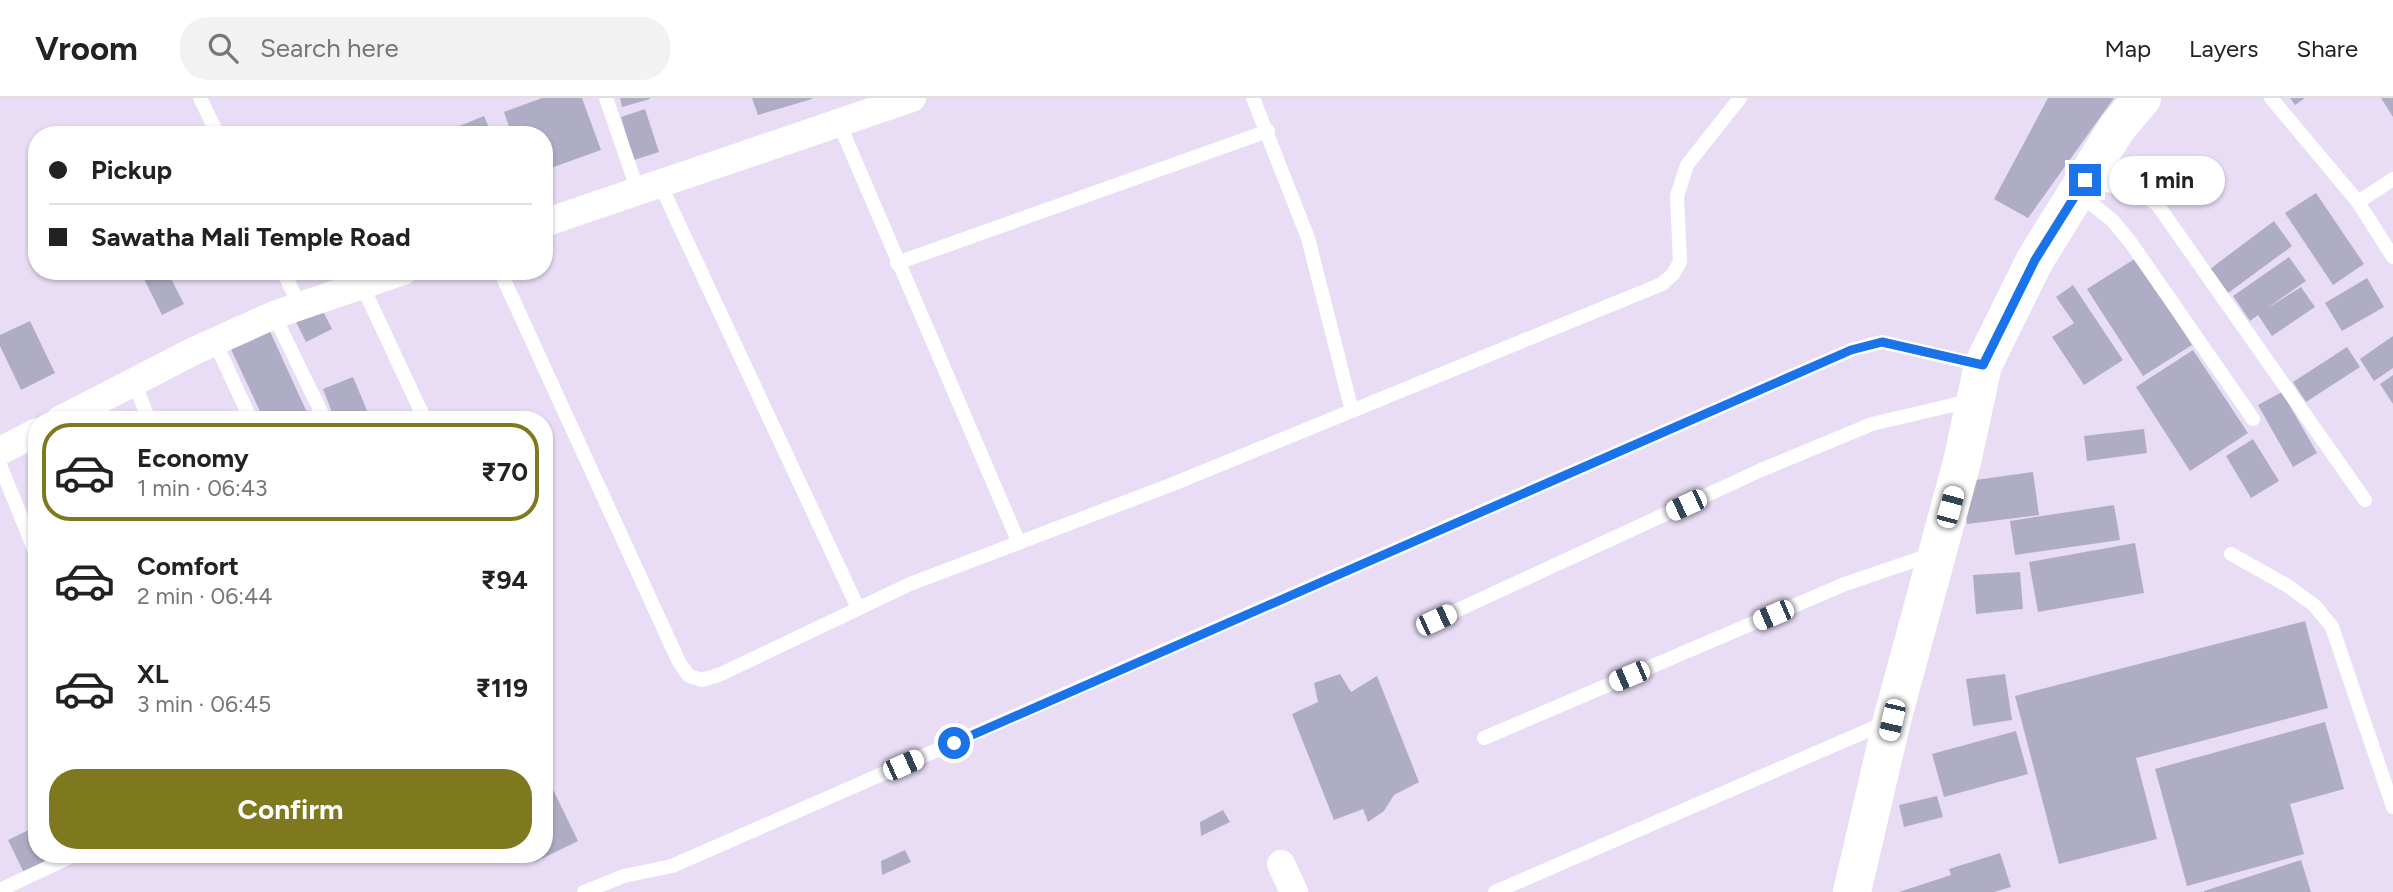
<!DOCTYPE html>
<html lang="en">
<head>
<meta charset="utf-8">
<style>
	body { margin:0; font-family:Figtree,sans-serif; background:#f2f2f2; color:#222; height:100vh; display:flex; flex-direction:column; font-size:26px; white-space:nowrap }
	* { box-sizing:border-box; margin:0 }
	p { font-size:23px; color:#767676 }
	.icon { flex:none; width:38px; height:38px; fill:none; stroke:currentColor; stroke-width:2; stroke-linecap:round; stroke-linejoin:round }
	.map { position:relative; flex:1; overflow:hidden }
	.side { position:absolute; left:28px; top:313px; width:525px; height:452px; display:flex; flex-direction:column; background:#fff; border-radius:28px; box-shadow:0 2px 5px #0004 }
	.side>* { flex:none }
	.top-card { position:absolute; left:28px; top:28px; width:525px; height:154px; border-radius:28px; box-shadow:0 2px 5px #0004; display:grid; align-content:center; height:154px; padding:0 21px; background:#fff }
	.end { position:absolute; width:32px; height:32px; margin:-16px; border:9px solid #1a73e8; background:#fff; box-shadow:0 0 0 4px #fff }
	.from { border-radius:50% }
	.bubble { position:absolute; height:49px; border-radius:24px; background:#fff; box-shadow:0 2px 5px #0004; font-size:23px; font-weight:700; line-height:49px; text-align:center }
	.car { position:absolute; width:21px; height:42px; margin:-21px -10px; border-radius:9px; box-shadow:0 0 5px 2px #0007; background:linear-gradient(#fff 24%,#345 0 40%,#fff 0 76%,#345 0 86%,#fff 0) }
	.top-card b { display:flex; align-items:center; gap:24px; height:66px; font-size:26px }
	.top-card b+b { border-top:2px solid #e0e0e0 }
	.top-card i { width:18px; height:18px; background:#222 }
	ul { padding:12px 0 0; list-style:none }
	li { display:flex; align-items:center; gap:21px; height:98px; margin:0 14px 10px; padding:0 7px; border:4px solid transparent; border-radius:28px }
	li div { flex:1 }
	li b { display:block; font-size:26px }
	li em { font-style:normal; font-weight:700 }
	li.on { border-color:#7e791e }
	li>.icon { width:63px; height:63px; stroke-width:1.5 }
	.action { display:flex; gap:14px; margin-top:auto; padding:14px 21px }
	.action a { flex:1; height:80px; border-radius:28px; background:#7e791e; color:#fff; font-size:28px; font-weight:700; line-height:80px; text-align:center }
	header { display:flex; align-items:center; gap:42px; box-sizing:border-box; height:98px; padding:0 35px; background:#fff; border-bottom:2px solid #e0e0e0 }
	header strong { font-size:33px }
	nav { display:flex; gap:38px; margin-inline-start:auto; font-size:24px }
	.search { width:490px; height:63px; background:#f2f2f2; display:flex; align-items:center; gap:18px; box-sizing:border-box; padding:0 24px; border-radius:28px; color:#767676; font-size:26px }
	.map>svg:first-child { display:block }
	.building { fill:#afadc5 }
	.lines { fill:none; stroke-linecap:round; stroke-linejoin:round }
	.lane { stroke:#fff; stroke-width:14 }
	.street { stroke:#fff; stroke-width:28 }
	.secondary { stroke:#fff; stroke-width:38 }
	.route { stroke:#1a73e8; stroke-width:9 }
</style>
</head>
<body>
<header>
<strong>Vroom</strong>
<div class="search"><svg class="icon" aria-label="search" viewBox="0 0 24 24"><circle cx="10" cy="10" r="6"/><path d="M15 15l6 6"/></svg>Search here</div>
<nav><a>Map</a><a>Layers</a><a>Share</a></nav>
</header>
<div class="map">
<svg width="2393" height="794" viewBox="0 0 2393 794">
	<rect width="100%" height="100%" fill="#e8ddf5"/>
	<g class="building">
		<path d="M 542,0 L 582,0 L 601,52 L 548,71 L 544,62 L 544,37 L 512,37 L 504,14 Z"/>
		<path d="M 620,0 L 650,0 L 650,1 L 622,9 Z"/>
		<path d="M 752,0 L 812,0 L 812,1 L 758,17 Z"/>
		<path d="M 2048,0 L 2114,0 L 2028,120 L 1994,101 Z"/>
		<path d="M 2290,0 L 2305,0 L 2295,7 Z"/>
		<path d="M 2381,0 L 2393,0 L 2393,19 Z"/>
		<path d="M 645,11 L 659,54 L 634,62 L 621,19 Z"/>
		<path d="M 484,18 L 492,37 L 437,37 Z"/>
		<path d="M 2316,95 L 2364,166 L 2333,187 L 2285,115 Z"/>
		<path d="M 2274,123 L 2292,148 L 2228,195 L 2210,171 Z"/>
		<path d="M 2289,159 L 2306,183 L 2266,211 L 2301,189 L 2315,209 L 2272,238 L 2258,217 L 2250,223 L 2233,198 Z"/>
		<path d="M 2136,160 L 2192,247 L 2143,278 L 2087,191 Z"/>
		<path d="M 140,173 L 167,173 L 184,206 L 162,217 Z"/>
		<path d="M 2367,180 L 2384,209 L 2342,233 L 2325,205 Z"/>
		<path d="M 2073,187 L 2123,262 L 2084,287 L 2052,239 L 2074,225 L 2056,199 Z"/>
		<path d="M 319,205 L 332,231 L 306,244 L 293,218 Z"/>
		<path d="M 30,223 L 55,275 L 21,292 L 0,248 L 0,237 Z"/>
		<path d="M 268,229 L 310,321 L 307,322 L 264,322 L 229,247 Z"/>
		<path d="M 2393,238 L 2393,270 L 2374,283 L 2360,261 Z"/>
		<path d="M 2347,249 L 2360,269 L 2306,304 L 2293,284 Z"/>
		<path d="M 2193,252 L 2248,335 L 2190,373 L 2136,289 Z"/>
		<path d="M 2393,277 L 2393,306 L 2380,286 Z"/>
		<path d="M 353,279 L 371,322 L 335,322 L 323,291 Z"/>
		<path d="M 2282,294 L 2317,355 L 2293,369 L 2258,307 Z"/>
		<path d="M 2144,331 L 2147,355 L 2087,363 L 2084,338 Z"/>
		<path d="M 2253,341 L 2279,383 L 2251,400 L 2226,358 Z"/>
		<path d="M 2033,374 L 2039,417 L 1967,426 L 1961,384 Z"/>
		<path d="M 2114,407 L 2120,442 L 2015,457 L 2010,423 Z"/>
		<path d="M 2135,445 L 2144,495 L 2038,514 L 2029,464 Z"/>
		<path d="M 2020,474 L 2023,511 L 1976,516 L 1973,477 Z"/>
		<path d="M 2305,523 L 2328,610 L 2136,660 L 2157,741 L 2059,766 L 2015,598 Z"/>
		<path d="M 1340,576 L 1351,594 L 1377,578 L 1419,684 L 1394,697 L 1384,713 L 1368,724 L 1363,711 L 1334,722 L 1292,616 L 1318,604 L 1314,585 Z"/>
		<path d="M 2005,576 L 2012,622 L 1973,628 L 1966,581 Z"/>
		<path d="M 37,596 L 37,612 L 31,598 Z"/>
		<path d="M 2325,624 L 2344,691 L 2290,706 L 2304,756 L 2187,788 L 2155,671 Z"/>
		<path d="M 2016,633 L 2028,676 L 1944,699 L 1932,656 Z"/>
		<path d="M 544,673 L 578,743 L 535,764 L 531,756 L 544,756 Z"/>
		<path d="M 1937,698 L 1943,719 L 1904,729 L 1899,707 Z"/>
		<path d="M 1223,712 L 1230,724 L 1201,738 L 1200,724 Z"/>
		<path d="M 37,728 L 37,756 L 73,756 L 26,779 L 8,742 Z"/>
		<path d="M 905,752 L 911,764 L 882,777 L 881,763 Z"/>
		<path d="M 2000,755 L 2011,789 L 1994,794 L 1899,794 L 1951,777 L 1949,771 Z"/>
		<path d="M 2301,762 L 2311,794 L 2204,794 L 2204,793 Z"/>
	</g>
	<g class="lines">
		<g class="lane">
			<path d="M 200,0 L 218,37"/>
			<path d="M 606,0 L 638,93"/>
			<path d="M 1253,0 L 1308,140 L 1352,313"/>
			<path d="M 2271,0 L 2358,104 L 2393,159"/>
			<path d="M 839,25 L 1019,445"/>
			<path d="M 2087,82 L 2139,95 L 2157,106 L 2365,402"/>
			<path d="M 660,86 L 858,510"/>
			<path d="M 2080,96 L 2113,123 L 2131,145 L 2253,321"/>
			<path d="M 2358,104 L 2393,81"/>
			<path d="M 897,165 L 1268,33"/>
			<path d="M 283,173 L 300,209"/>
			<path d="M 500,173 L 679,564 L 689,578 L 702,582 L 721,576 L 910,486 L 1173,386 L 1662,186 L 1673,176 L 1680,164 L 1677,98 L 1687,67 L 1740,0"/>
			<path d="M 362,187 L 425,322"/>
			<path d="M 274,217 L 325,322"/>
			<path d="M 215,244 L 251,322"/>
			<path d="M 134,284 L 149,322"/>
			<path d="M 0,367 L 37,458"/>
			<path d="M 2231,456 L 2288,488 L 2315,508 L 2332,529 L 2393,709"/>
			<path d="M 1436,522 L 1761,372 L 1872,326 L 1974,302"/>
			<path d="M 1484,640 L 1845,486 L 1933,456"/>
			<path d="M 0,792 L 70,759"/>
			<path d="M 584,794 L 624,778 L 672,768 L 1851,252 L 1882,244 L 1981,267"/>
			<path d="M 1495,794 L 1885,625"/>
		</g>
		<g class="street">
			<path d="M 544,125 L 912,0"/>
			<path d="M 60,322 L 194,253 L 274,217 L 403,173"/>
			<path d="M 0,353 L 37,334"/>
			<path d="M 1281,766 L 1294,794"/>
		</g>
		<path class="secondary" d="M 1852,794 L 1892,622 L 1962,364 L 1983,267 L 2035,162 L 2117,30 L 2142,0"/>
	</g>
	<g class="lines">
		<path class="route" d="M 954,645 L 1851,252 L 1882,244 L 1983,267 L 2035,162 L 2085,82"/>
	</g>
</svg>
<i class="end from" style="left:954px;top:645px"></i>
<i class="end" style="left:2085px;top:82px"></i>
<div class="bubble" style="left:2109px;top:58px;width:116px">1 min</div>
<i class="car" style="left:1686px;top:407px;rotate:245deg"></i>
<i class="car" style="left:1950px;top:409px;rotate:15deg"></i>
<i class="car" style="left:1773px;top:517px;rotate:247deg"></i>
<i class="car" style="left:1436px;top:522px;rotate:65deg"></i>
<i class="car" style="left:1629px;top:578px;rotate:247deg"></i>
<i class="car" style="left:1892px;top:622px;rotate:193deg"></i>
<i class="car" style="left:903px;top:667px;rotate:66deg"></i>
<div class="top-card">
<b><i class="from"></i>Pickup</b>
<b><i></i>Sawatha Mali Temple Road</b>
</div>
<section class="side">
<ul>
<li class="on"><svg class="icon" aria-label="car" viewBox="0 0 24 24"><path d="M5 17H2v-5l4-1 3-4h7l3 4 3 1v5h-3M9 17h6M6 11h13"/><circle cx="7" cy="17" r="2"/><circle cx="17" cy="17" r="2"/></svg><div><b>Economy</b><p>1 min · 06:43</p></div><em>₹70</em></li>
<li><svg class="icon" aria-label="car" viewBox="0 0 24 24"><path d="M5 17H2v-5l4-1 3-4h7l3 4 3 1v5h-3M9 17h6M6 11h13"/><circle cx="7" cy="17" r="2"/><circle cx="17" cy="17" r="2"/></svg><div><b>Comfort</b><p>2 min · 06:44</p></div><em>₹94</em></li>
<li><svg class="icon" aria-label="car" viewBox="0 0 24 24"><path d="M5 17H2v-5l4-1 3-4h7l3 4 3 1v5h-3M9 17h6M6 11h13"/><circle cx="7" cy="17" r="2"/><circle cx="17" cy="17" r="2"/></svg><div><b>XL</b><p>3 min · 06:45</p></div><em>₹119</em></li>
</ul>
<div class="action"><a>Confirm</a></div>
</section>
</div>
</body>
</html>
